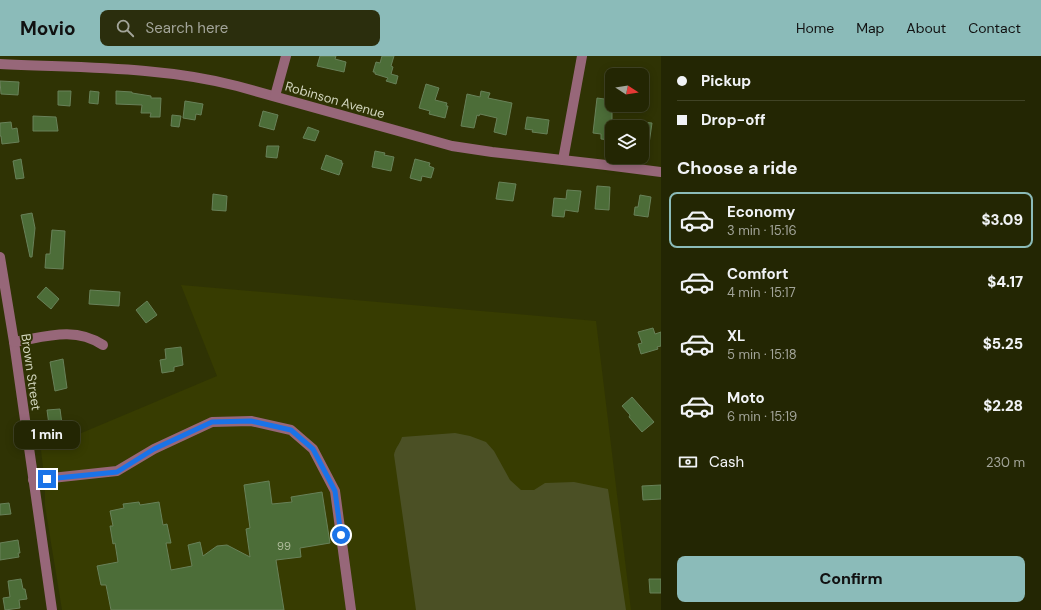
<!DOCTYPE html>
<html lang="en">
<head>
<meta charset="utf-8">
<style>
	body { margin:0; font-family:"DM Sans",sans-serif; background:#2b2e0d; color:#f1f3f6; height:100vh; display:flex; flex-direction:column; font-size:15px; white-space:nowrap }
	* { box-sizing:border-box; margin:0 }
	p { font-size:13px; color:#a3a59a }
	.icon { flex:none; width:22px; height:22px; fill:none; stroke:currentColor; stroke-width:2; stroke-linecap:round; stroke-linejoin:round }
	.map { position:relative; flex:1; overflow:hidden }
	.panel { display:flex; flex-direction:column; background:#232603; width:380px }
	.panel>* { flex:none }
	.banner { display:grid; align-content:center; height:88px; padding:0 16px; background:#232603 }
	.needle { width:26px; rotate:102deg }
	.buttons { position:absolute; left:605px; top:12px; display:grid; gap:8px }
	.buttons a { display:grid; place-items:center; width:44px; height:44px; border-radius:8px; background:#232603; box-shadow:0 2px 10px #0003,0 0 0 1px #404325; font-size:20px }
	.end { position:absolute; width:18px; height:18px; margin:-9px; border:5px solid #1a73e8; background:#fff; box-shadow:0 0 0 2px #fff }
	.from { border-radius:50% }
	.bubble { position:absolute; height:28px; border-radius:8px; background:#232603; box-shadow:0 2px 10px #0003,0 0 0 1px #404325; font-size:13px; font-weight:800; line-height:28px; text-align:center }
	.banner b { display:flex; align-items:center; gap:14px; height:38px; font-size:15px }
	.banner b+b { border-top:1px solid #404325 }
	.banner i { width:10px; height:10px; background:#f1f3f6 }
	ul { padding:0; list-style:none }
	li { display:flex; align-items:center; gap:12px; height:56px; margin:0 8px 6px; padding:0 8px; border:2px solid transparent; border-radius:8px }
	li div { flex:1 }
	li b { display:block; font-size:15px }
	li em { font-style:normal; font-weight:800 }
	li.active { border-color:#8bbbb9 }
	li>.icon { width:36px; height:36px; stroke-width:1.5 }
	h2 { padding:0 16px; font-size:18px; line-height:48px }
	.pay { display:flex; align-items:center; gap:10px; height:44px; padding:0 16px; font-size:15px }
	.pay p { margin-inline-start:auto }
	.button { display:flex; gap:8px; margin-top:auto; padding:8px 16px }
	.button a { flex:1; height:46px; border-radius:8px; background:#8bbbb9; color:#111; font-size:16px; font-weight:800; line-height:46px; text-align:center }
	header { display:flex; align-items:center; gap:24px; box-sizing:border-box; height:56px; padding:0 20px; background:#8bbbb9; color:#111 }
	header strong { font-size:19px }
	nav { display:flex; gap:22px; margin-inline-start:auto; font-size:14px }
	.search { width:280px; height:36px; background:#2b2e0d; display:flex; align-items:center; gap:10px; box-sizing:border-box; padding:0 14px; border-radius:8px; color:#a3a59a; font-size:15px }
	main { display:flex; flex:1; min-height:0 }
	.map>svg:first-child { display:block }
	.built { fill:#373c01 }
	.green { fill:#4b5025 }
	.building { fill:#4c6d38; stroke:#688159 }
	.lines { fill:none; stroke-linecap:round; stroke-linejoin:round }
	.minor { stroke:#976779; stroke-width:10 }
	.route { stroke:#1a73e8; stroke-width:5 }
	.labels { text-anchor:middle; dominant-baseline:central; stroke-width:4; stroke-linejoin:round; paint-order:stroke }
	.number-label { font-size:11px; fill:#b0bc9c }
	.street-label { font-size:13px; fill:#d2d6be; stroke:#2f3304 }
</style>
</head>
<body>
<header>
<strong>Movio</strong>
<div class="search"><svg class="icon" aria-label="search" viewBox="0 0 24 24"><circle cx="10" cy="10" r="6"/><path d="M15 15l6 6"/></svg>Search here</div>
<nav><a>Home</a><a>Map</a><a>About</a><a>Contact</a></nav>
</header>
<main>
<div class="map">
<svg width="661" height="554" viewBox="0 0 661 554">
	<rect width="100%" height="100%" fill="#2f3304"/>
	<path class="built" d="M 181,229 L 596,265 L 631,554 L 62,554 L 45,450 L 45,428 L 41,394 L 217,320 Z"/>
	<path class="green" d="M 455,377 L 470,380 L 486,386 L 494,395 L 510,424 L 521,434 L 534,434 L 545,427 L 574,426 L 608,433 L 626,554 L 416,554 L 394,399 C 395,392 400,388 402,381 Z"/>
	<g class="building">
		<path d="M 320,0 L 336,0 L 335,3 L 346,6 L 344,16 L 317,10 Z"/>
		<path d="M 382,0 L 394,0 L 391,10 L 393,11 L 391,18 L 398,20 L 396,28 L 386,25 L 388,22 L 375,18 L 375,16 L 373,16 L 376,6 L 380,7 Z"/>
		<path d="M 0,25 L 19,26 L 18,39 L 1,38 Z"/>
		<path d="M 426,28 L 439,32 L 435,44 L 447,47 L 446,50 L 448,50 L 445,62 L 429,58 L 430,55 L 419,52 Z"/>
		<path d="M 58,35 L 71,35 L 70,50 L 58,49 Z"/>
		<path d="M 90,35 L 99,36 L 98,48 L 89,47 Z"/>
		<path d="M 116,35 L 132,36 L 132,37 L 151,40 L 151,42 L 161,42 L 160,61 L 150,61 L 151,57 L 141,57 L 142,49 L 116,48 Z"/>
		<path d="M 481,35 L 490,37 L 488,42 L 512,47 L 506,79 L 494,76 L 497,62 L 480,58 L 479,60 L 477,59 L 474,72 L 461,70 L 467,38 L 480,41 Z"/>
		<path d="M 597,42 L 612,44 L 612,71 L 610,84 L 601,83 L 601,78 L 593,77 Z"/>
		<path d="M 185,45 L 203,48 L 201,59 L 196,58 L 195,64 L 183,62 Z"/>
		<path d="M 263,55 L 278,59 L 274,74 L 259,70 Z"/>
		<path d="M 172,59 L 181,60 L 179,71 L 171,70 Z"/>
		<path d="M 33,60 L 56,61 L 58,75 L 33,75 Z"/>
		<path d="M 527,61 L 549,64 L 547,78 L 532,76 L 533,74 L 525,73 Z"/>
		<path d="M 11,66 L 12,73 L 17,72 L 19,86 L 2,88 L 1,80 L 0,80 L 0,67 Z"/>
		<path d="M 642,66 L 652,67 L 647,102 L 642,102 Z"/>
		<path d="M 308,71 L 319,75 L 315,85 L 303,82 Z"/>
		<path d="M 267,90 L 279,90 L 277,102 L 266,101 Z"/>
		<path d="M 375,95 L 385,97 L 384,99 L 394,101 L 391,115 L 372,111 Z"/>
		<path d="M 326,99 L 342,105 L 341,107 L 343,107 L 339,119 L 321,113 Z"/>
		<path d="M 21,103 L 24,122 L 16,123 L 13,105 Z"/>
		<path d="M 415,103 L 430,107 L 429,110 L 434,112 L 431,122 L 422,120 L 421,125 L 410,122 Z"/>
		<path d="M 499,126 L 516,128 L 513,145 L 496,143 Z"/>
		<path d="M 597,130 L 610,131 L 609,154 L 595,153 Z"/>
		<path d="M 567,134 L 581,135 L 578,156 L 565,154 L 564,161 L 552,160 L 554,142 L 566,143 Z"/>
		<path d="M 213,138 L 227,140 L 226,155 L 212,154 Z"/>
		<path d="M 640,139 L 651,141 L 648,161 L 634,159 L 635,151 L 638,151 Z"/>
		<path d="M 32,157 L 35,172 L 32,201 L 30,201 L 21,159 Z"/>
		<path d="M 52,174 L 65,175 L 63,213 L 45,212 L 46,198 L 50,198 Z"/>
		<path d="M 46,231 L 59,243 L 51,253 L 37,241 Z"/>
		<path d="M 90,234 L 120,236 L 119,250 L 89,248 Z"/>
		<path d="M 147,245 L 157,259 L 146,267 L 136,254 Z"/>
		<path d="M 653,272 L 655,278 L 661,276 L 661,290 L 657,291 L 658,293 L 641,298 L 638,288 L 642,287 L 638,276 Z"/>
		<path d="M 181,291 L 183,309 L 174,311 L 174,315 L 162,317 L 160,304 L 166,303 L 165,293 Z"/>
		<path d="M 63,303 L 67,332 L 55,335 L 50,306 Z"/>
		<path d="M 632,341 L 654,366 L 642,376 L 629,361 L 630,359 L 622,350 Z"/>
		<path d="M 60,353 L 62,368 L 49,369 L 47,354 Z"/>
		<path d="M 269,425 L 272,448 L 292,446 L 291,441 L 322,436 L 330,487 L 300,492 L 301,501 L 276,504 L 284,554 L 111,554 L 106,529 L 101,529 L 97,510 L 118,506 L 115,487 L 113,488 L 110,470 L 113,470 L 110,455 L 124,452 L 123,448 L 139,446 L 140,449 L 159,446 L 163,469 L 167,468 L 171,487 L 166,487 L 171,514 L 192,510 L 188,489 L 200,486 L 203,500 L 217,490 L 227,489 L 250,501 L 246,473 L 250,472 L 244,429 Z"/>
		<path d="M 661,429 L 661,443 L 643,444 L 642,430 Z"/>
		<path d="M 9,447 L 11,458 L 0,459 L 0,448 Z"/>
		<path d="M 18,484 L 20,497 L 18,497 L 19,501 L 0,504 L 0,487 Z"/>
		<path d="M 21,523 L 23,533 L 25,533 L 27,543 L 19,544 L 20,552 L 5,554 L 3,542 L 10,541 L 8,525 Z"/>
		<path d="M 649,523 L 661,523 L 661,537 L 650,537 Z"/>
	</g>
	<g class="lines">
		<g class="minor">
			<path d="M 0,8 C 78,12 161,10 237,30 L 452,90 L 492,96 L 606,109 L 661,116"/>
			<path d="M 275,40 L 286,0"/>
			<path d="M 563,104 L 582,0"/>
			<path d="M 0,201 L 14,286 L 52,554"/>
			<path d="M 14,286 C 45,281 74,270 103,289"/>
			<path d="M 33,424 L 117,415 L 154,393 L 212,366 L 251,365 L 291,374 L 313,393 L 335,435 L 351,554"/>
		</g>
	</g>
	<g class="lines">
		<path class="route" d="M 47,423 L 117,416 L 154,393 L 212,366 L 251,365 L 291,374 L 313,393 L 335,435 L 341,479"/>
	</g>
	<g class="labels">
		<g class="number-label">
			<text x="284" y="490">99</text>
		</g>
		<g class="street-label">
			<text transform="translate(335 44) rotate(16)">Robinson Avenue</text>
			<text transform="translate(31 316) rotate(82)">Brown Street</text>
		</g>
	</g>
</svg>
<div class="buttons">
<a><svg class="needle" viewBox="-14 -14 28 28"><path d="M0-13l5 13h-10z" fill="#e53935"/><path d="M0 13l5-13h-10z" fill="#a3a59a"/></svg></a>
<a><svg class="icon" aria-label="layers" viewBox="0 0 24 24"><path d="M12 4l9 5-9 5-9-5zM3 14l9 5 9-5"/></svg></a>
</div>
<i class="end from" style="left:341px;top:479px"></i>
<i class="end" style="left:47px;top:423px"></i>
<div class="bubble" style="left:14px;top:365px;width:66px">1 min</div>
</div>
<section class="panel">
<div class="banner">
<b><i class="from"></i>Pickup</b>
<b><i></i>Drop-off</b>
</div>
<h2>Choose a ride</h2>
<ul>
<li class="active"><svg class="icon" aria-label="car" viewBox="0 0 24 24"><path d="M5 17H2v-5l4-1 3-4h7l3 4 3 1v5h-3M9 17h6M6 11h13"/><circle cx="7" cy="17" r="2"/><circle cx="17" cy="17" r="2"/></svg><div><b>Economy</b><p>3 min · 15:16</p></div><em>$3.09</em></li>
<li><svg class="icon" aria-label="car" viewBox="0 0 24 24"><path d="M5 17H2v-5l4-1 3-4h7l3 4 3 1v5h-3M9 17h6M6 11h13"/><circle cx="7" cy="17" r="2"/><circle cx="17" cy="17" r="2"/></svg><div><b>Comfort</b><p>4 min · 15:17</p></div><em>$4.17</em></li>
<li><svg class="icon" aria-label="car" viewBox="0 0 24 24"><path d="M5 17H2v-5l4-1 3-4h7l3 4 3 1v5h-3M9 17h6M6 11h13"/><circle cx="7" cy="17" r="2"/><circle cx="17" cy="17" r="2"/></svg><div><b>XL</b><p>5 min · 15:18</p></div><em>$5.25</em></li>
<li><svg class="icon" aria-label="car" viewBox="0 0 24 24"><path d="M5 17H2v-5l4-1 3-4h7l3 4 3 1v5h-3M9 17h6M6 11h13"/><circle cx="7" cy="17" r="2"/><circle cx="17" cy="17" r="2"/></svg><div><b>Moto</b><p>6 min · 15:19</p></div><em>$2.28</em></li>
</ul>
<div class="pay"><svg class="icon" aria-label="cash" viewBox="0 0 24 24"><path d="M3 7h18v10H3z"/><circle cx="12" cy="12" r="2"/></svg>Cash<p>230 m</p></div>
<div class="button"><a>Confirm</a></div>
</section>
</main>
</body>
</html>
